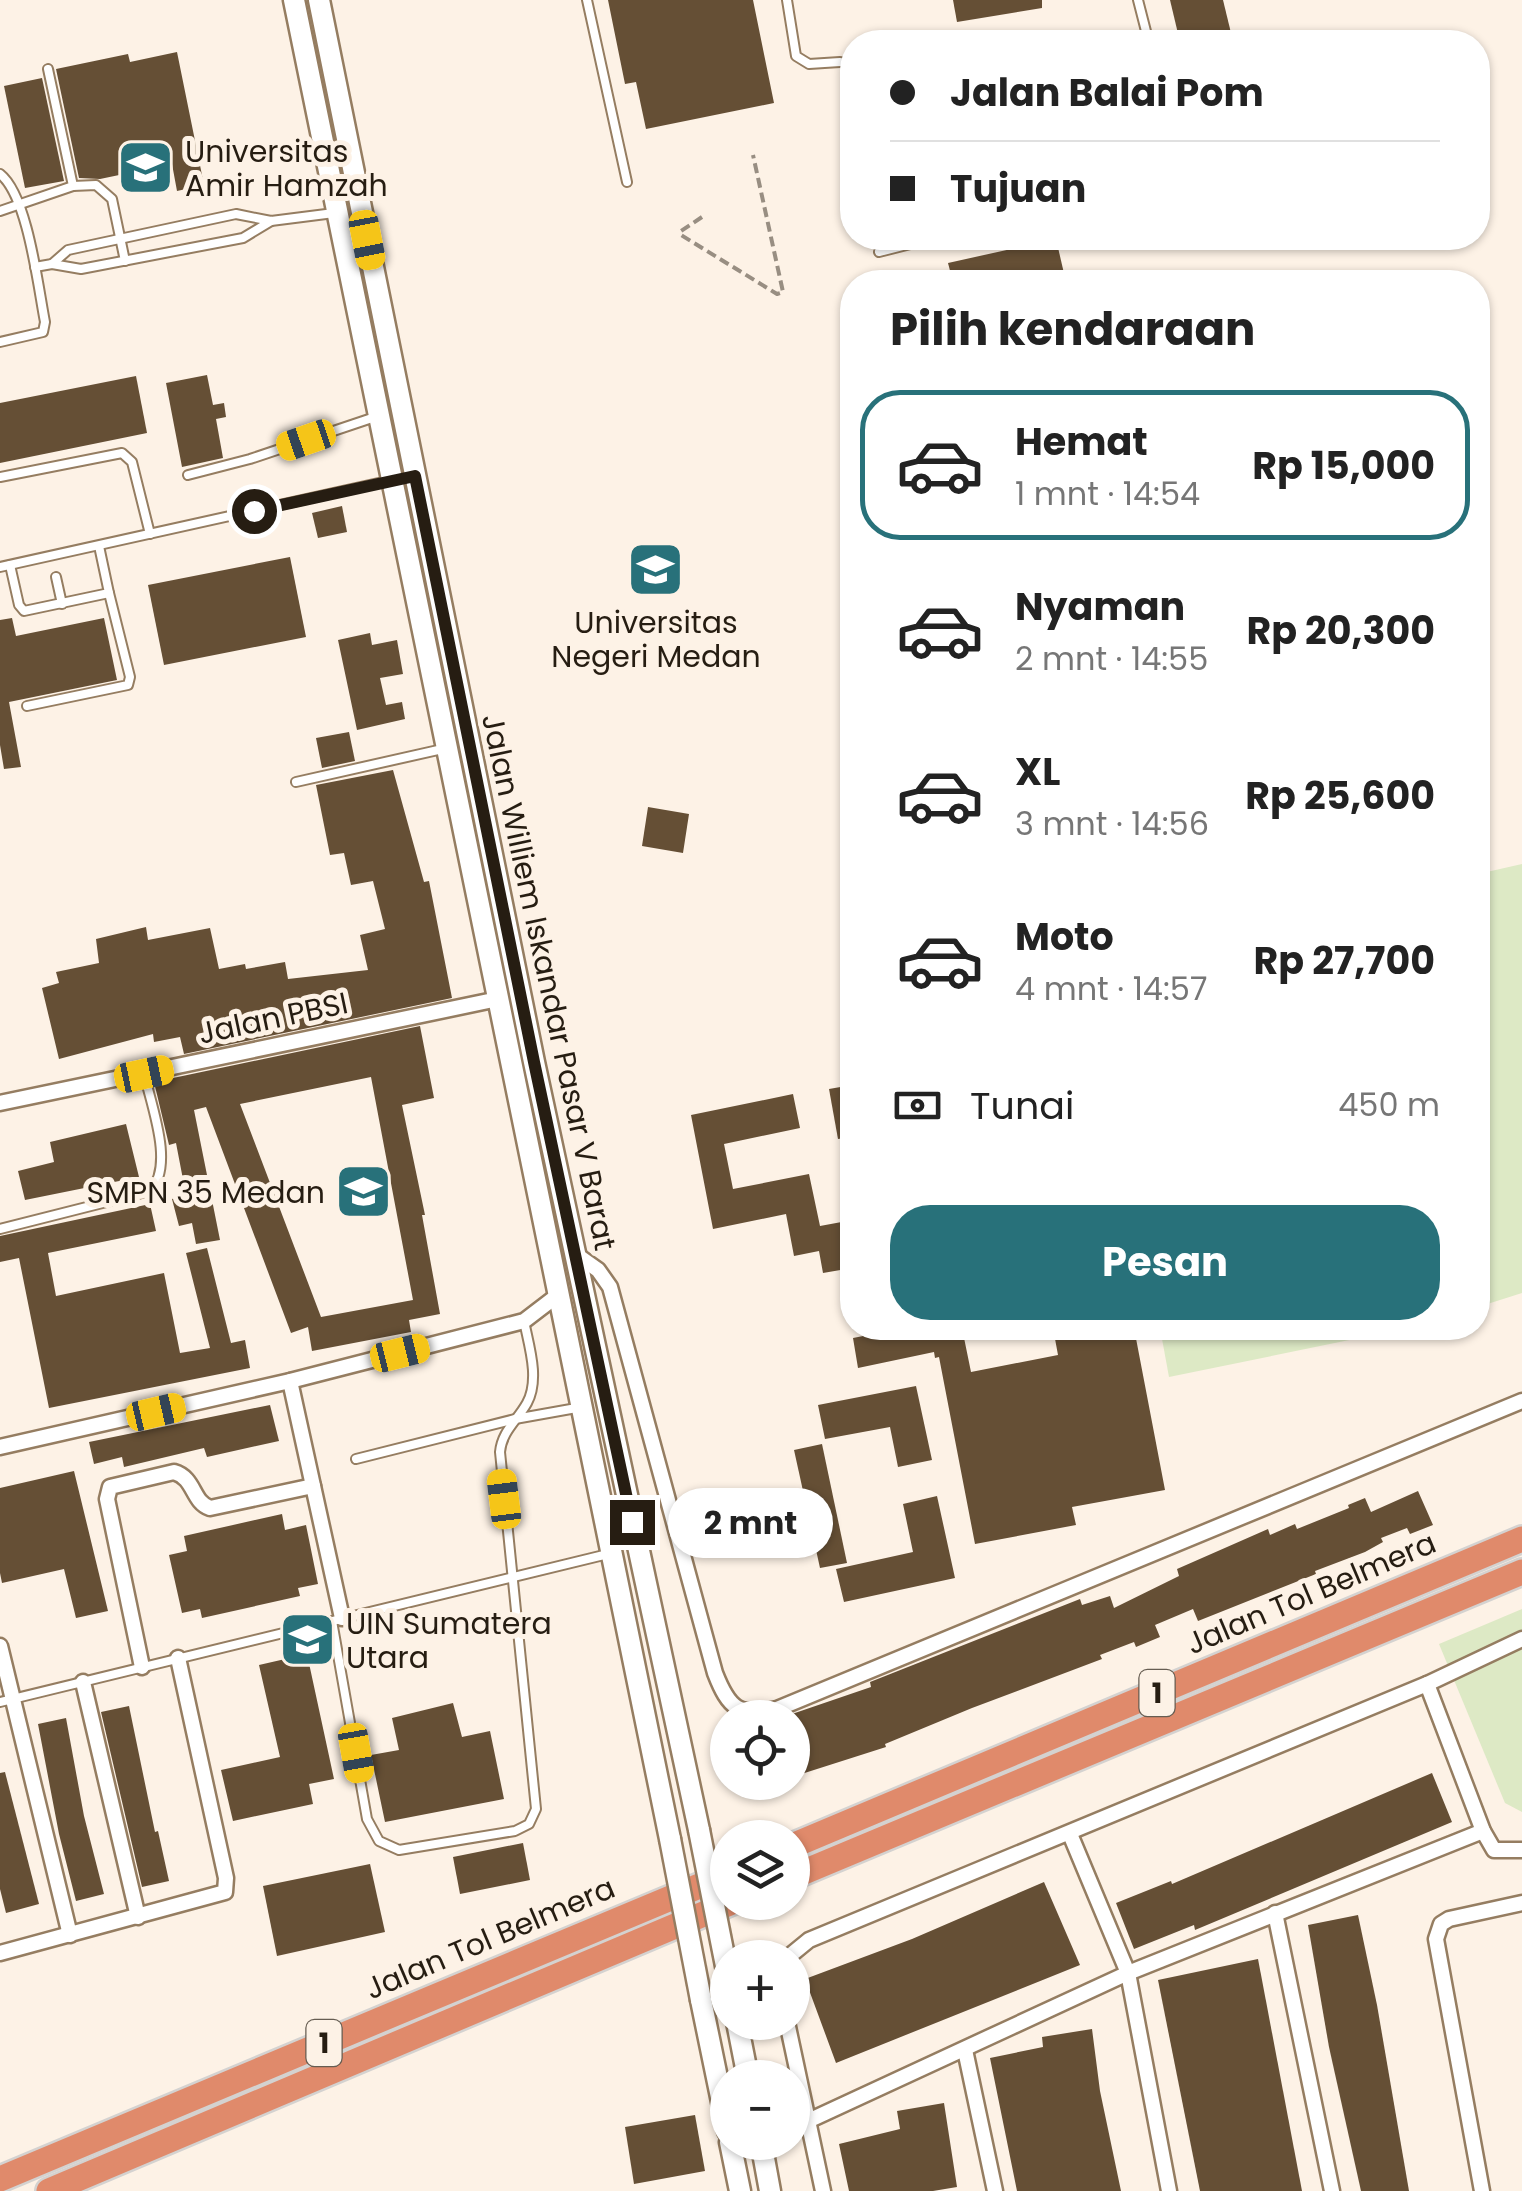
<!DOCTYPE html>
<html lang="id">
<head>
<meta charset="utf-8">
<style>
	body { margin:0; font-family:Poppins,sans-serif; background:#f2f2f2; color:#222; height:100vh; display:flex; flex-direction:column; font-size:38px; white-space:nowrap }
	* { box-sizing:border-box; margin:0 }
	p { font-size:32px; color:#767676 }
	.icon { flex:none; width:55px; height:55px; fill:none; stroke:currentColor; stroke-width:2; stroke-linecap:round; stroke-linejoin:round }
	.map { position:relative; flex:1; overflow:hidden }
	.sheet { position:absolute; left:840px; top:270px; width:650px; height:1070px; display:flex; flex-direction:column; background:#fff; border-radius:40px; box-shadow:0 2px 8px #0004 }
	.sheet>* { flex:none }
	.banner { position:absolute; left:840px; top:30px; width:650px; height:220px; border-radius:40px; box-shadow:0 2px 8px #0004; display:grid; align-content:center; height:220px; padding:0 50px; background:#fff }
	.buttons { position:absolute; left:710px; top:1700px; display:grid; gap:20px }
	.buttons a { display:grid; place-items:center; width:100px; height:100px; border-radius:50%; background:#fff; box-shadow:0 2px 8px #0004; font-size:50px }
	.end { position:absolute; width:45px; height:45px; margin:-22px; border:12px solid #261d12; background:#fff; box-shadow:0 0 0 5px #fff }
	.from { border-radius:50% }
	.bubble { position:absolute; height:70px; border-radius:35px; background:#fff; box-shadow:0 2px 8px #0004; font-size:32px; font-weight:700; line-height:70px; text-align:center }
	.car { position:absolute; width:30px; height:60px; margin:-30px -15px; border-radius:12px; box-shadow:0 0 8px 2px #0007; background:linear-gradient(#f5c518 24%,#345 0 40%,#f5c518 0 76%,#345 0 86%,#f5c518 0) }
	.banner b { display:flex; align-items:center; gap:35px; height:95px; font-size:38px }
	.banner b+b { border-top:2px solid #e0e0e0 }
	.banner i { width:25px; height:25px; background:#222 }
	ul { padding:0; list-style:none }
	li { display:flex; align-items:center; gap:30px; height:150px; margin:0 20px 15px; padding:0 30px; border:5px solid transparent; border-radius:40px }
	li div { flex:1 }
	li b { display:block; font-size:38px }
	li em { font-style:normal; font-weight:700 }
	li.active { border-color:#28717a }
	li>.icon { width:90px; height:90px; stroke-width:1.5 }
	h2 { padding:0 50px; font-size:45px; line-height:120px }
	.pay { display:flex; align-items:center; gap:25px; height:110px; padding:0 50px; font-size:38px }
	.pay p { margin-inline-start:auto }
	.action { display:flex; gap:20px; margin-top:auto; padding:20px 50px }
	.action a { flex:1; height:115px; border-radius:40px; background:#28717a; color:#fff; font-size:40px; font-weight:700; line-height:115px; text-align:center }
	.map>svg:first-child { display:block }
	.green { fill:#dde9c5 }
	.building { fill:#654f35; fill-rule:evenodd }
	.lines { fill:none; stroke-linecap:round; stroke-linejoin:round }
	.lane-casing { stroke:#957d61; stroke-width:12 }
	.street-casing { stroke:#957d61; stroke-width:19 }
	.secondary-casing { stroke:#957d61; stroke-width:25 }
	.highway-casing { stroke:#d4d2d0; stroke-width:30 }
	.path { stroke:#988e82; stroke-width:4; stroke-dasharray:10 5; stroke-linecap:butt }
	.lane { stroke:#fff; stroke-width:8 }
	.street { stroke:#fff; stroke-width:14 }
	.secondary { stroke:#fff; stroke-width:20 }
	.highway { stroke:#e08a6b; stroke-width:25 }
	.secondary-bridge-casing { stroke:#957d61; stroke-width:25; stroke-linecap:butt }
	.secondary-bridge { stroke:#fff; stroke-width:20 }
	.route { stroke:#261d12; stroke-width:12 }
	.labels { text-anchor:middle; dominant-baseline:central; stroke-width:10; stroke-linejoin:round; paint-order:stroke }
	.shield { fill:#fdf2e6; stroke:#665d52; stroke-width:2.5 }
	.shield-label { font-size:28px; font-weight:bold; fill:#261d12 }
	.poi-label { font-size:30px; fill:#261d12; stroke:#fdf2e6; text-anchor:start }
	.street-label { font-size:30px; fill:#261d12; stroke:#fdf2e6 }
</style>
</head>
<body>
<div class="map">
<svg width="1522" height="2191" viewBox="0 0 1522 2191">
	<rect width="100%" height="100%" fill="#fdf2e6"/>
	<g class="green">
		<path d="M 1522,864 L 1522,1293 L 1478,1307 L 1478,874 Z"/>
		<path d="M 1160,1328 L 1408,1328 L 1169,1377 Z"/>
		<path d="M 1522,1609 L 1522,1812 L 1505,1803 L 1439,1644 Z"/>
	</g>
	<g class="building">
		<path d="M 608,0 L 753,0 L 774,103 L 646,129 L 636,82 L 625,84 Z"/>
		<path d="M 953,0 L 1042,0 L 1042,8 L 957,22 Z"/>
		<path d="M 1170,0 L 1223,0 L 1231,33 L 1180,42 Z"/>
		<path d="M 177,52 L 204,185 L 177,191 L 172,164 L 100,179 L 79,178 L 56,69 L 128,54 L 130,62 Z"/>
		<path d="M 42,78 L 64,181 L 25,188 L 4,86 Z"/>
		<path d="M 1056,239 L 1066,282 L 953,282 L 948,263 Z"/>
		<path d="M 207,375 L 213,405 L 224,403 L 226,417 L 216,419 L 223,458 L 182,467 L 166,383 Z"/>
		<path d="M 136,376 L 147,433 L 0,463 L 0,403 Z"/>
		<path d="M 342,506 L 347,532 L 318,538 L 312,513 Z"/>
		<path d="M 290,557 L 306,637 L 164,665 L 148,585 Z"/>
		<path d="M 12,618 L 16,636 L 104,618 L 117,680 L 9,702 L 21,767 L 4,769 L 0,745 L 0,620 Z"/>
		<path d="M 370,633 L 372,645 L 397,640 L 403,674 L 380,678 L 386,705 L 402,702 L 405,719 L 357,730 L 338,640 Z"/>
		<path d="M 349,732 L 355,761 L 322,768 L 316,738 Z"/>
		<path d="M 393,770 L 424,882 L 429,881 L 452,998 L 184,1054 L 180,1037 L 154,1042 L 153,1034 L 59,1059 L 42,988 L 59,983 L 56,972 L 99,963 L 96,939 L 146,927 L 148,940 L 210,928 L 219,969 L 245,964 L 246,969 L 285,962 L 288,979 L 368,970 L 360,935 L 385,929 L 373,881 L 351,885 L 344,853 L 330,855 L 316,785 Z"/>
		<path d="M 648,807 L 689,814 L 683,853 L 642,846 Z"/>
		<path d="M 420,1026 L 434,1098 L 402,1105 L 425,1215 L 422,1215 L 440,1314 L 409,1320 L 411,1332 L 312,1351 L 308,1327 L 291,1333 L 206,1107 L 194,1110 L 220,1240 L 196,1244 L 192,1223 L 179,1226 L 172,1199 L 186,1195 L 176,1143 L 169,1145 L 154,1082 ZM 371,1077 L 413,1300 L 321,1317 L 240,1104 Z"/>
		<path d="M 852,1085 L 852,1137 L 838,1139 L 829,1089 Z"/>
		<path d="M 793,1094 L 800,1128 L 724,1144 L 733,1189 L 809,1174 L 820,1226 L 847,1221 L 852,1268 L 823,1273 L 819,1251 L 794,1256 L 786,1214 L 713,1229 L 691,1115 Z"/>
		<path d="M 126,1124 L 139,1177 L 25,1200 L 18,1171 L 54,1162 L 50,1142 Z"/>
		<path d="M 150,1204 L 156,1231 L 48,1253 L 56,1296 L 164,1273 L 180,1353 L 210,1348 L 186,1253 L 207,1248 L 231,1343 L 245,1340 L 250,1368 L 49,1408 L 19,1258 L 0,1262 L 0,1236 Z"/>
		<path d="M 904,1328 L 962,1328 L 971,1372 L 1058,1355 L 1053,1328 L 1134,1328 L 1165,1490 L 1072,1507 L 1076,1525 L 975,1544 L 939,1357 L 935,1358 L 934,1352 L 858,1368 L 853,1338 Z"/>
		<path d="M 916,1386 L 932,1460 L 898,1467 L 890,1427 L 825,1439 L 818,1405 Z"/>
		<path d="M 270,1405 L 279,1441 L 207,1457 L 204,1448 L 124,1467 L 122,1457 L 94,1464 L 89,1442 Z"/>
		<path d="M 822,1444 L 847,1563 L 820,1568 L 794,1450 Z"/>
		<path d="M 74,1471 L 108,1611 L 76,1618 L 64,1569 L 2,1583 L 0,1573 L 0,1488 Z"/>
		<path d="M 1418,1491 L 1433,1525 L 1410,1534 L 1407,1528 L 1381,1538 L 1383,1542 L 1365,1552 L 1315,1571 L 1316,1574 L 1198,1621 L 1193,1609 L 1155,1625 L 1160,1637 L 1136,1647 L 1134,1642 L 1100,1655 L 1102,1659 L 972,1708 L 885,1744 L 886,1747 L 792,1777 L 792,1714 L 871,1687 L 870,1682 L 1080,1599 L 1082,1605 L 1110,1596 L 1114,1608 L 1179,1576 L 1177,1569 L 1268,1529 L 1270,1535 L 1295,1524 L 1297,1529 L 1349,1508 L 1348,1505 L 1365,1498 L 1371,1512 Z"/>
		<path d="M 937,1496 L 955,1578 L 844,1602 L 836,1569 L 913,1552 L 903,1504 Z"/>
		<path d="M 282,1514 L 285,1530 L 306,1525 L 318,1584 L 298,1588 L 300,1596 L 202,1618 L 200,1609 L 182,1613 L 169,1555 L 187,1551 L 184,1536 Z"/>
		<path d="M 307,1654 L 334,1779 L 309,1784 L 313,1804 L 233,1821 L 221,1770 L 280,1757 L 259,1665 Z"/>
		<path d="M 453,1703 L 462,1737 L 490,1731 L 504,1799 L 385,1822 L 371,1755 L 399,1750 L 392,1718 Z"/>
		<path d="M 129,1706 L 155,1832 L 158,1831 L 169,1881 L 142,1887 L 101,1712 Z"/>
		<path d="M 66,1718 L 84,1816 L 104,1894 L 76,1901 L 59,1834 L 38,1724 Z"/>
		<path d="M 5,1772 L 39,1904 L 6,1913 L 0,1889 L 0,1773 Z"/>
		<path d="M 1432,1773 L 1452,1822 L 1195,1930 L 1194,1925 L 1134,1949 L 1116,1903 L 1171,1881 L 1172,1884 Z"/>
		<path d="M 523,1843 L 530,1880 L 460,1894 L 453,1857 Z"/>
		<path d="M 370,1864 L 385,1932 L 277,1956 L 263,1886 Z"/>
		<path d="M 1044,1882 L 1080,1965 L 836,2063 L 805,1979 L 912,1939 Z"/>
		<path d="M 1358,1915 L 1377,2005 L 1409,2191 L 1361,2191 L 1329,2047 L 1308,1925 Z"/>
		<path d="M 1258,1959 L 1302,2191 L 1200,2191 L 1158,1980 Z"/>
		<path d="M 1092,2029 L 1100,2091 L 1121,2191 L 1017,2191 L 990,2058 L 1043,2047 L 1042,2037 Z"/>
		<path d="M 944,2103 L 957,2187 L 933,2191 L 849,2191 L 839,2144 L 900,2129 L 897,2111 Z"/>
		<path d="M 695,2115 L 705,2171 L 634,2184 L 625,2127 Z"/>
	</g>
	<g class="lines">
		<defs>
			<g id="lane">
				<path d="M 587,0 L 627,182"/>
				<path d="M 787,0 L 796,56 L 809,64 L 840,62"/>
				<path d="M 1138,0 L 1148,39"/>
				<path d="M 0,174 C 28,196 38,287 45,322 L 43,332 L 0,342"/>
				<path d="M 73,186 L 96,185 L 112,199 L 125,261"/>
				<path d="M 0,211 L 73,186 L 48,69"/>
				<path d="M 879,252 L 934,238"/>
				<path d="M 52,264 L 81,269 L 243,238 L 271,221"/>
				<path d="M 35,267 L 52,264 L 68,250 L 236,214 L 271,221 L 334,213"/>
				<path d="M 188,475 L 250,459 L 375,417"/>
				<path d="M 0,477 L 122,453 L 132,462 L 150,534"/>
				<path d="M 10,565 L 19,605 L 24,611 L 109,593 L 99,546"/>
				<path d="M 0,567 L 392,480"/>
				<path d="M 56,577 L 62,604"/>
				<path d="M 27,706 L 128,685 L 130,677 L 109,593"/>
				<path d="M 296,782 L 447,748"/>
				<path d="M 0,1229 L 150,1191 C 175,1166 151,1105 144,1073"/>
				<path d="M 356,1459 L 515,1419 L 582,1407"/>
				<path d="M 332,1621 L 367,1819 L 379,1841 L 399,1850 L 515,1831 L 529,1824 L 536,1809 L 500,1452 C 502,1431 517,1421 527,1403 C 540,1379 529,1346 524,1321"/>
				<path d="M 0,1702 L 608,1554"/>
			</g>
			<g id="street">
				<path d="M 0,1103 L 498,999"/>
				<path d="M 574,1253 L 598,1270 L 610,1287 L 715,1673 C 729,1709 739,1717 777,1709 L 1522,1401"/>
				<path d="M 290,1381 L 342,1618"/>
				<path d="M 0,1447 L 290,1381 L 524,1321 L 558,1295"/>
				<path d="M 0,1646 L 70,1935"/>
				<path d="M 142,1667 L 107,1499 L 110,1487 L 174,1472 C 195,1478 192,1502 210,1508 L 313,1486"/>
				<path d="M 83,1682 L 138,1917"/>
				<path d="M 1427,1684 L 1483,1831 L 1494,1850 L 1522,1850"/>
				<path d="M 1070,1834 L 1128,1973 L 1169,2191"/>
				<path d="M 1275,1913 L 1332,2191"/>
				<path d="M 0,1953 L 225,1892 L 226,1878 L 178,1658"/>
				<path d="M 787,1958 L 809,1940 L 1427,1684 L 1522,1639"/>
				<path d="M 787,2022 L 823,2191"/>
				<path d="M 965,2050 L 995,2191"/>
				<path d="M 808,2121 L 1128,1973 L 1483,1831"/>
				<path d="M 1482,2191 L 1436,1939 L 1441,1924 L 1449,1919 L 1522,1903"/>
			</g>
			<g id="secondary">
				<path d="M 294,0 L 670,1839"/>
				<path d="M 319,0 L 534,1062 L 699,1830"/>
				<path d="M 701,2000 L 728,2131"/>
				<path d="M 737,2022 L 748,2078"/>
				<path d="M 730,2142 L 740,2191"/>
				<path d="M 761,2142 L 770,2191"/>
			</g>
			<g id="highway">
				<path d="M 792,1846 L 1522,1539"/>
				<path d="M 792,1877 L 1522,1572"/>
				<path d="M 0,2179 L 728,1874"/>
				<path d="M 49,2191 L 732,1902"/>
			</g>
		</defs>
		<use href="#lane" class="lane-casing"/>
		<use href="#street" class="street-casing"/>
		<use href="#secondary" class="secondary-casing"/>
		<use href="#highway" class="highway-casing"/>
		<path class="path" d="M 702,217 L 681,231 L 681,235 L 777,294 L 783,292 L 753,155"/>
		<use href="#lane" class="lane"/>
		<use href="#street" class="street"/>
		<use href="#secondary" class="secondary"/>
		<use href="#highway" class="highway"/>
		<defs>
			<g id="secondary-bridge">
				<path d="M 699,1830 L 728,1976"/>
				<path d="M 670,1839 L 701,2000"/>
			</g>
		</defs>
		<use href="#secondary-bridge" class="secondary-bridge-casing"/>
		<use href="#secondary-bridge" class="secondary-bridge"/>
	</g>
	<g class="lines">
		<path class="route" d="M 254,511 L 415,476 L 534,1062 L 632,1522"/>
	</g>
	<defs>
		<symbol id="university-square" viewBox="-11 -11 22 22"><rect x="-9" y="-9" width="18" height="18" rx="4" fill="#28717a" stroke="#fdf2e6"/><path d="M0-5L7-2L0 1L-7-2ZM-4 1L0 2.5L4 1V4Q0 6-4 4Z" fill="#fff"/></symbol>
		<symbol id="school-square" viewBox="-11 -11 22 22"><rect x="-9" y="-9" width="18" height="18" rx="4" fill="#28717a" stroke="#fdf2e6"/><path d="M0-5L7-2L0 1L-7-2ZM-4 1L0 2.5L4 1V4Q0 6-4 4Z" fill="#fff"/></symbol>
	</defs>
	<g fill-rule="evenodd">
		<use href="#university-square" x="114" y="136" width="63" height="63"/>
		<use href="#university-square" x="624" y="538" width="63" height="63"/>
		<use href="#school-square" x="332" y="1160" width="63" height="63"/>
		<use href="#university-square" x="276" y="1608" width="63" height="63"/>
	</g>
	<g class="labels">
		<g class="shield">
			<rect x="1139.5" y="1670" width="35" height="46" rx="8"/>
			<rect x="306.5" y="2020" width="35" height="46" rx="8"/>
		</g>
		<g class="shield-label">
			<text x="1157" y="1693">1</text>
			<text x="324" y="2043">1</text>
		</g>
		<g class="poi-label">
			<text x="185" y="151">Universitas<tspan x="185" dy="34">Amir Hamzah</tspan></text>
			<text x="656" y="622" text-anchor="middle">Universitas<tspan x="656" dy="34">Negeri Medan</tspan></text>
			<text x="325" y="1192" text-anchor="end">SMPN 35 Medan</text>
			<text x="346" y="1623">UIN Sumatera<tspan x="346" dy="34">Utara</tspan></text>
		</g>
		<g class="street-label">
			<text transform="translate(549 982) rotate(78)">Jalan Williem Iskandar Pasar V Barat</text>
			<text transform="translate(273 1018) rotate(-12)">Jalan PBSI</text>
			<text transform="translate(1311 1593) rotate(-23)">Jalan Tol Belmera</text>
			<text transform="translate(490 1938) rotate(-23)">Jalan Tol Belmera</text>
		</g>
	</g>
</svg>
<div class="buttons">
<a><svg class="icon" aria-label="locate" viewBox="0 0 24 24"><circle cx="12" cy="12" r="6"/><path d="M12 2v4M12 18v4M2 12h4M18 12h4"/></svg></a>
<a><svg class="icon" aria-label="layers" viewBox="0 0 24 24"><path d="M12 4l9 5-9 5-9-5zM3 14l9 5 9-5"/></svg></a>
<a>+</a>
<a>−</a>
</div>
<i class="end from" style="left:254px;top:511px"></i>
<i class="end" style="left:632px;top:1522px"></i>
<div class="bubble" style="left:668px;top:1488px;width:165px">2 mnt</div>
<i class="car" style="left:367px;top:240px;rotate:169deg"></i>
<i class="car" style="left:306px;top:440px;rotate:251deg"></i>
<i class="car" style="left:144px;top:1074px;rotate:78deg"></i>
<i class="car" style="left:400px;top:1353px;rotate:76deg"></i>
<i class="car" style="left:156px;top:1412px;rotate:77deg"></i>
<i class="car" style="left:504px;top:1499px;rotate:353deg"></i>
<i class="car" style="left:356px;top:1753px;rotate:170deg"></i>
<div class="banner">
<b><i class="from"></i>Jalan Balai Pom</b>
<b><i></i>Tujuan</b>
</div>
<section class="sheet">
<h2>Pilih kendaraan</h2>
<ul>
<li class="active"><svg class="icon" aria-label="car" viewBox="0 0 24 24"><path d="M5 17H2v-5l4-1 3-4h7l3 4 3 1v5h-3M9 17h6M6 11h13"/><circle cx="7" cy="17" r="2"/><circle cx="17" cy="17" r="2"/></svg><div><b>Hemat</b><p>1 mnt · 14:54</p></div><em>Rp 15,000</em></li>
<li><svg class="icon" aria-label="car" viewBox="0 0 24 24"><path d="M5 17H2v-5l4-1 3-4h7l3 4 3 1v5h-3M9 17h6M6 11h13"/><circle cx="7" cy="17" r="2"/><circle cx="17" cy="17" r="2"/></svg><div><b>Nyaman</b><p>2 mnt · 14:55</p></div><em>Rp 20,300</em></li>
<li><svg class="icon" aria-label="car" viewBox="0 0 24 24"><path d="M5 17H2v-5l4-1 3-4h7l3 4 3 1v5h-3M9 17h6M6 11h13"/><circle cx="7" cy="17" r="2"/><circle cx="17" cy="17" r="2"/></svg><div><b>XL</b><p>3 mnt · 14:56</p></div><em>Rp 25,600</em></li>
<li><svg class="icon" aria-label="car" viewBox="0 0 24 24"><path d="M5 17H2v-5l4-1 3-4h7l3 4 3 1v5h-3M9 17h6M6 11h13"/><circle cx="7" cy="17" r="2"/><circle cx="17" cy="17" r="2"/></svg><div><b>Moto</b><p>4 mnt · 14:57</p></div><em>Rp 27,700</em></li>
</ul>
<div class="pay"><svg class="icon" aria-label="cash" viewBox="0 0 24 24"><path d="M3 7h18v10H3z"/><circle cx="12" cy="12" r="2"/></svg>Tunai<p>450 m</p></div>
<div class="action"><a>Pesan</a></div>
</section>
</div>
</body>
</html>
